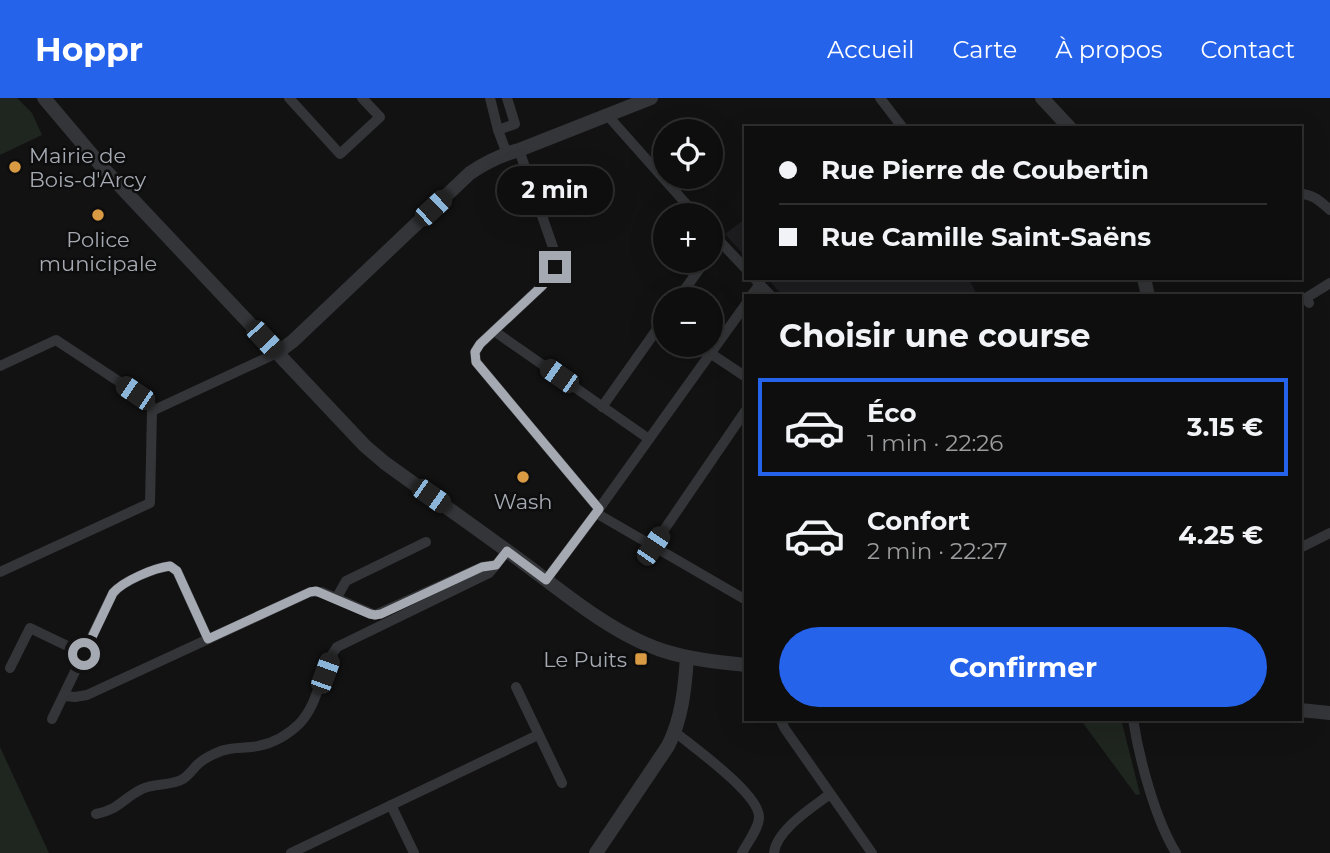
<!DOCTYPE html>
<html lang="fr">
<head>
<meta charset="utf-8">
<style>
	body { margin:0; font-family:Montserrat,sans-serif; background:#171717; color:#f1f3f6; height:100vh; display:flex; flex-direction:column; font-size:26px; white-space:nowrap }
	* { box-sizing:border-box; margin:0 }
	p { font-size:23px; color:#9b9c9e }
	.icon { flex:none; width:38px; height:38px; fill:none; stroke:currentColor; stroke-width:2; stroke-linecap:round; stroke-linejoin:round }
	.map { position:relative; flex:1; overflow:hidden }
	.drawer { position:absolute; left:744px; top:196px; width:558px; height:427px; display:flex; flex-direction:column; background:#0e0e0e; border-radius:0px; box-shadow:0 7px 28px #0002,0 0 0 2px #2e2e2e }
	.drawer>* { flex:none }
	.top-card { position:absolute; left:744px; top:28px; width:558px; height:154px; border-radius:0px; box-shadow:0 7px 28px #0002,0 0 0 2px #2e2e2e; display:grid; align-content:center; height:154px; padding:0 35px; background:#0e0e0e }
	.buttons { position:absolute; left:653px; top:21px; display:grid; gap:14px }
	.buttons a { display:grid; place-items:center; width:70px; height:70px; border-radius:50%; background:#0e0e0e; box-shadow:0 7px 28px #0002,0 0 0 2px #2e2e2e; font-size:35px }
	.end { position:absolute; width:32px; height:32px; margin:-16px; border:9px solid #a5aab2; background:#111; box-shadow:0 0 0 4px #111 }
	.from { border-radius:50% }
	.bubble { position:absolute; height:49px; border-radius:24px; background:#0e0e0e; box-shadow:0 7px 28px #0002,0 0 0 2px #2e2e2e; font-size:23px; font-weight:700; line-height:49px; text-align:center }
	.car { position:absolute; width:21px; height:42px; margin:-21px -10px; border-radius:9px; box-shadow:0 0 5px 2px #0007; background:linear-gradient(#222 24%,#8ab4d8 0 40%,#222 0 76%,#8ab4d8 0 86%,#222 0) }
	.top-card b { display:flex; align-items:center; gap:24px; height:66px; font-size:26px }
	.top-card b+b { border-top:2px solid #2e2e2e }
	.top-card i { width:18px; height:18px; background:#f1f3f6 }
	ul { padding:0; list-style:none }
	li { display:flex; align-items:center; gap:21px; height:98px; margin:0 14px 10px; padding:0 21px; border:4px solid transparent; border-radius:0px }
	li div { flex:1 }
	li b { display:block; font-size:26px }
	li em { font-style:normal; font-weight:700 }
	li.current { border-color:#2563eb }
	li>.icon { width:63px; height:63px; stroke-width:1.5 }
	h2 { padding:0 35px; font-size:32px; line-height:84px }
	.action { display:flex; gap:14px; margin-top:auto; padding:14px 35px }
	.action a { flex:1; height:80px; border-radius:42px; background:#2563eb; color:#fff; font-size:28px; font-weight:700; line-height:80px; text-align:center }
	header { display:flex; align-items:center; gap:42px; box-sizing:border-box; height:98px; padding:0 35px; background:#2563eb; color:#fff }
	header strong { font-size:33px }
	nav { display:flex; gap:38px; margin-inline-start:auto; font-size:24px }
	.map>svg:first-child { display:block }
	.built { fill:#1e1e20 }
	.green { fill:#1f251f }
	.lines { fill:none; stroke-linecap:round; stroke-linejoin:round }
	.minor { stroke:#343538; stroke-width:10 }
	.tertiary { stroke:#343538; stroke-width:14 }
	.route { stroke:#a5aab2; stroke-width:9 }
	.poi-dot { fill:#d99a44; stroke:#0d0d0e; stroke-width:2.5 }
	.labels { text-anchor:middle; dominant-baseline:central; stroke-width:5; stroke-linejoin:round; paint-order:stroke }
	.poi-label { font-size:21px; fill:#a5aab2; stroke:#0d0d0e }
</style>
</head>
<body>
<header>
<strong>Hoppr</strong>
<nav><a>Accueil</a><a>Carte</a><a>À propos</a><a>Contact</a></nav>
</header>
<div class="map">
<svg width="1330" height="755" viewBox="0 0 1330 755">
	<rect width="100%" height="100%" fill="#121213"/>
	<g class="built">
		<path d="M 745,121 L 745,158 L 725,136 Z"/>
		<path d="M 767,180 L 968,180 L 978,198 L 783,198 Z"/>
	</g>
	<g class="green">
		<path d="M 0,0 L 17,0 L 32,15 L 42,37 L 0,57 Z"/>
		<path d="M 1080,621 L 1121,621 L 1140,696 L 1136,697 Z"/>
		<path d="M 0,649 L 49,755 L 0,755 Z"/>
	</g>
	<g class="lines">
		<g class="minor">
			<path d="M 289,0 L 340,56 L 380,19 L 362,0"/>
			<path d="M 490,0 L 498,32 L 507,56"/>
			<path d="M 880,0 L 903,30"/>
			<path d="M 608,18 L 696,117"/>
			<path d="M 498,32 L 515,26 L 507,0"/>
			<path d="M 519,52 L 555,155 C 555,169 552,177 542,188 L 480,246 L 475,254 L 476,264 L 599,411"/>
			<path d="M 1300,96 C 1313,96 1321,104 1330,112"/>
			<path d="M 710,133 L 746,171"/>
			<path d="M 710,155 L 719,143"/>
			<path d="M 754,180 L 771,198"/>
			<path d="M 751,198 L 760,186"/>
			<path d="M 678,201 L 705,163"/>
			<path d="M 1309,205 L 1306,200 L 1330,185"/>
			<path d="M 494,233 L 649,341"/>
			<path d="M 710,255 L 746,279"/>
			<path d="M 0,268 L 56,242 L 150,304 L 152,313 L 150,405 L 0,474"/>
			<path d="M 602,309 L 665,220"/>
			<path d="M 152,313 L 277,255"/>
			<path d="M 596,415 L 746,502"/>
			<path d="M 653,448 L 746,312"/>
			<path d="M 1300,450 L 1330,435"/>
			<path d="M 546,482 L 596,415 L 746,206"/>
			<path d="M 336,501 L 346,483 L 426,444"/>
			<path d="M 10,570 L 30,530 L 84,556"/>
			<path d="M 516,589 L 562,685"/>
			<path d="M 64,598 L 75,599 L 87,597 L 310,494 L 322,494 L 375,517 L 482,469 L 496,467 L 507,453"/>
			<path d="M 52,621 L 113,495 C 123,483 154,470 170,468 L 177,473 L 208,541"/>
			<path d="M 780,621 L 785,631 L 872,755"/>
			<path d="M 1133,621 C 1139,660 1155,721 1176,755"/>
			<path d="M 675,634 C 693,649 761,697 759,720 C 758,732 747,745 742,755"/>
			<path d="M 391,707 L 414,755"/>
			<path d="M 96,716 C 119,712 123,700 142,691 C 155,685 171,688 183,681 C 189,677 193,671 198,666 C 205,660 213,656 221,653 C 234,648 246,651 258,648 C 274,645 288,637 300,625 C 320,603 320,572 337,549 L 489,475 L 496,467"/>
			<path d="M 291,755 L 538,637"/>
			<path d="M 774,755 C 776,732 813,709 830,696"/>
		</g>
		<g class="tertiary">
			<path d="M 44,0 L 104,71 L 365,348 L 385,365 C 432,399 479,432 525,466 C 565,496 613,536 661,552 C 688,561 717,564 746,567"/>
			<path d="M 1042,0 L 1070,30"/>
			<path d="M 1144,180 L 1148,198"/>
			<path d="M 277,255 L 293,243 L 470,75 C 486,64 501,57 519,52 L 651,0"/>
			<path d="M 1300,612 L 1330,615"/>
			<path d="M 596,755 L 668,648 C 682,621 685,589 687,559"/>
		</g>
	</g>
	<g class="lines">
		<path class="route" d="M 84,556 L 113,495 C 123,483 154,470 170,468 L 177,473 L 208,541 L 310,494 L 316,493 L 370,516 L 375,517 L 381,516 L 482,469 L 496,467 L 507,453 L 546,482 L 599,411 L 476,264 L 475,254 L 480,246 L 542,188 L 550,179 L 555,169"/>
	</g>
	<g class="poi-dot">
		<circle cx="15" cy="69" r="7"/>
		<circle cx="98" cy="117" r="7"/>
		<circle cx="523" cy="379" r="7"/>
		<rect x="634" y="554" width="14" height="14" rx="3.5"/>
	</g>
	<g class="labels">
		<g class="poi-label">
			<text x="29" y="57" text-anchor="start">Mairie de<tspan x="29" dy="24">Bois-d'Arcy</tspan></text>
			<text x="98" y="141">Police<tspan x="98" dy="24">municipale</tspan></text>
			<text x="523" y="403">Wash</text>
			<text x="627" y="561" text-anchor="end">Le Puits</text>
		</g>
	</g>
</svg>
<div class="buttons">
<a><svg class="icon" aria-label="locate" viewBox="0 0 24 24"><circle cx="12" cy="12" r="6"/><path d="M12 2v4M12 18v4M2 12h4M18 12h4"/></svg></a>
<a>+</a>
<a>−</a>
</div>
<i class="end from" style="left:84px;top:556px"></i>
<i class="end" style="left:555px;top:169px"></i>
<div class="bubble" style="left:497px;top:68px;width:116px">2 min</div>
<i class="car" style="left:433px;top:110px;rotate:47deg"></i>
<i class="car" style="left:264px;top:241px;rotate:137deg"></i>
<i class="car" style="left:559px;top:278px;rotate:305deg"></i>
<i class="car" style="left:135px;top:295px;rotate:304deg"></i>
<i class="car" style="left:431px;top:398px;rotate:125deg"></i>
<i class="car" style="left:653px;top:448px;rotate:34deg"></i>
<i class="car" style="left:325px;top:575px;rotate:20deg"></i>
<div class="top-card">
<b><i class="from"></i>Rue Pierre de Coubertin</b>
<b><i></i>Rue Camille Saint-Saëns</b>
</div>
<section class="drawer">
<h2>Choisir une course</h2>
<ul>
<li class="current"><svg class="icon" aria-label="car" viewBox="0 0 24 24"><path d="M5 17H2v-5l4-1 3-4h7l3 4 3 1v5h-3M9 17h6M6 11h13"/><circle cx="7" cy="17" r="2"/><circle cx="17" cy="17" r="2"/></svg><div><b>Éco</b><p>1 min · 22:26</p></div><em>3.15 €</em></li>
<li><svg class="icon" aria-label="car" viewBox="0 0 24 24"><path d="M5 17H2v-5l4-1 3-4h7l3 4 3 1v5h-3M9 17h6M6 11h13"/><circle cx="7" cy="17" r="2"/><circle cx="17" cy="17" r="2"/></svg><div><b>Confort</b><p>2 min · 22:27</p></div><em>4.25 €</em></li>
</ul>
<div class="action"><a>Confirmer</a></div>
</section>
</div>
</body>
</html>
